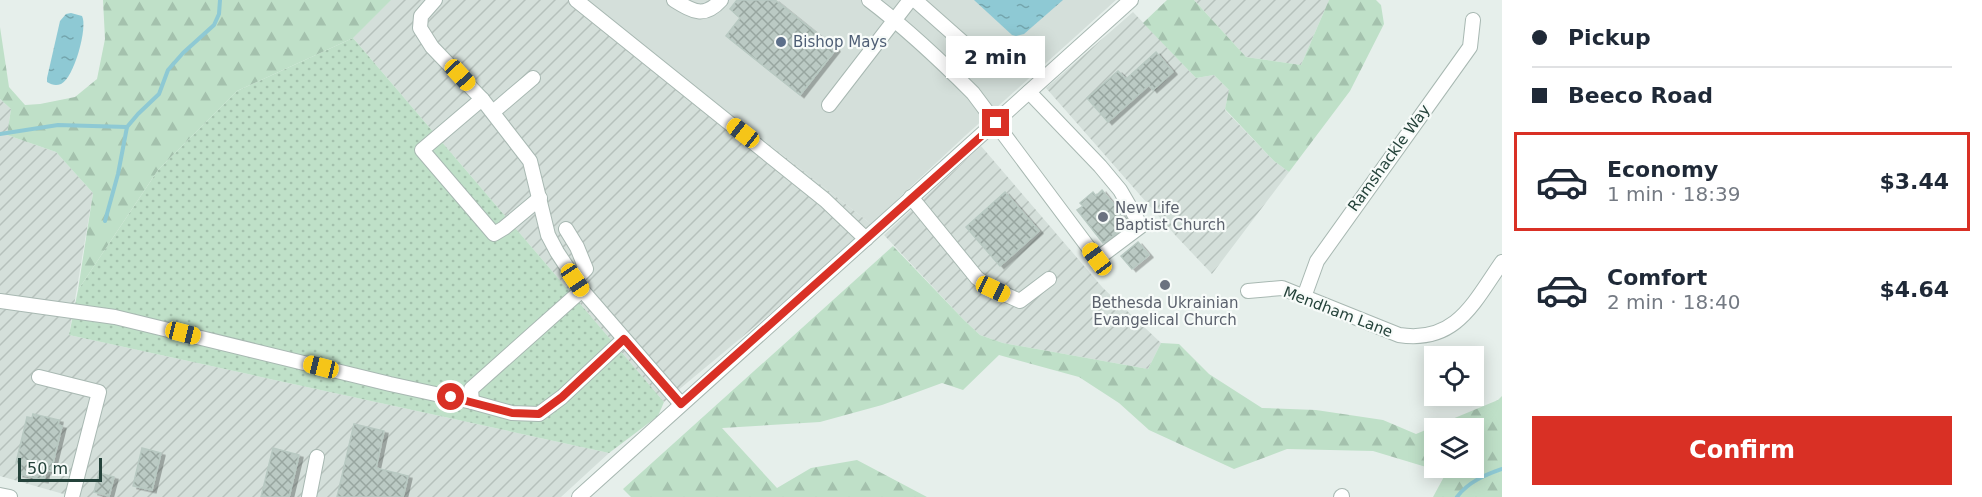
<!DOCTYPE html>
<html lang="en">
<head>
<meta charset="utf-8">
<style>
	body { margin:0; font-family:"DejaVu Sans",sans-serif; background:#f6f6f7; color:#1f2937; height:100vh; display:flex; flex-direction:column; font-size:22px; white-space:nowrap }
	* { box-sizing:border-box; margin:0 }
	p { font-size:20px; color:#747a83 }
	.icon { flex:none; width:33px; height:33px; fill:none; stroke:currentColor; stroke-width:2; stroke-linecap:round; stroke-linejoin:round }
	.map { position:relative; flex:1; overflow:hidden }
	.sheet { display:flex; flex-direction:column; background:#fff; width:480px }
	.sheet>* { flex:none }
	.top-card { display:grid; align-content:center; height:132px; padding:0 30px; background:#fff }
	.fabs { position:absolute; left:1424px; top:346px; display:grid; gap:12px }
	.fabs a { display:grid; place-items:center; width:60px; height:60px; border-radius:0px; background:#fff; box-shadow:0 3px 15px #0003; font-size:30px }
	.scale { position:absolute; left:18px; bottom:15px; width:84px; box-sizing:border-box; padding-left:6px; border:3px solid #24423a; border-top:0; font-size:16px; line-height:21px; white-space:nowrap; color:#24423a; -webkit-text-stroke:4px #f7fbf9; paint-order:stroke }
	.end { position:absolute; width:27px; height:27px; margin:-14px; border:8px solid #d93025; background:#fff; box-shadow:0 0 0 3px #fff }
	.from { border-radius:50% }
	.bubble { position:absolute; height:42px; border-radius:0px; background:#fff; box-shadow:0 3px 15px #0003; font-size:20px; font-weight:700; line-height:42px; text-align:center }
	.car { position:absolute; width:18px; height:36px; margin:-18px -9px; border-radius:8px; box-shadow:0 0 4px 2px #0007; background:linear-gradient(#f5c518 24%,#345 0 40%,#f5c518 0 76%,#345 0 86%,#f5c518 0) }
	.top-card b { display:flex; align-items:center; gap:21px; height:57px; font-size:22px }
	.top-card b+b { border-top:2px solid #e0e1e3 }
	.top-card i { width:15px; height:15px; background:#1f2937 }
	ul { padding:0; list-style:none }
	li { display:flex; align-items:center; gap:18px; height:99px; margin:0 12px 9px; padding:0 18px; border:3px solid transparent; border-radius:0px }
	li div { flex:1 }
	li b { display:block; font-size:22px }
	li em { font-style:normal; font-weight:700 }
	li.on { border-color:#d93025 }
	li>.icon { width:54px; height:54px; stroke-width:1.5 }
	.action { display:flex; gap:12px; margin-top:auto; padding:12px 30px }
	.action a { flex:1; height:69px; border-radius:0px; background:#d93025; color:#fff; font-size:24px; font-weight:700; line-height:69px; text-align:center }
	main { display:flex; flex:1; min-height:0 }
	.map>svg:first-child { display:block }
	.built { fill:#d4dfda }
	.industrial { fill:url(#industrial-furrows) }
	.grass { fill:url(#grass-dots) }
	.forest { fill:url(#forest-firs); fill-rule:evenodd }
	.water { fill:url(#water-ripples) }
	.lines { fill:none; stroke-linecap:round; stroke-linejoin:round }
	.stream { stroke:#8ec9d4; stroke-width:4 }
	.building { fill:url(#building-cross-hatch); stroke:#b8c9c2; stroke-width:1.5; filter:url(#shadow) }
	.minor-casing { stroke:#a8b8b2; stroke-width:16 }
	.minor { stroke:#fff; stroke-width:14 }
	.route { stroke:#d93025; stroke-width:8 }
	.service-dot { fill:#5c6f8a; stroke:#f7fbf9; stroke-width:2 }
	.worship-dot { fill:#6b7280; stroke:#f7fbf9; stroke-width:2 }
	.labels { text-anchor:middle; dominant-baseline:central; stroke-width:4.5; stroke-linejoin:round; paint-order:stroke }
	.service-label { font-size:15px; fill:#4e5e75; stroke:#f7fbf9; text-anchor:start }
	.street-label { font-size:15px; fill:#24423a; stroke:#f7fbf9 }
	.worship-label { font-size:15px; fill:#5b616d; stroke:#f7fbf9; text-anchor:start }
</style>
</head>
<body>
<main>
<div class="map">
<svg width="1502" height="497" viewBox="0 0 1502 497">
	<defs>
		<pattern id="industrial-furrows" width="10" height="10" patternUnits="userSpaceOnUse" patternTransform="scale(1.5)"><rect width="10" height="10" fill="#d4dfda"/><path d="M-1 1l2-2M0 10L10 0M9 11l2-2" fill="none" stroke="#b6c1bc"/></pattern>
		<pattern id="grass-dots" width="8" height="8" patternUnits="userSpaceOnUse" patternTransform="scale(1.5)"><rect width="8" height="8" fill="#bfe0c8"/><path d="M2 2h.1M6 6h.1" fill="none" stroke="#a4c1ad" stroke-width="1.8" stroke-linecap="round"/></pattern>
		<pattern id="forest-firs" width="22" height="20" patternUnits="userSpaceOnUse" patternTransform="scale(1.5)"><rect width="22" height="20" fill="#bfe0c8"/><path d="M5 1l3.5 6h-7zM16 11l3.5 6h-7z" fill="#a4c1ad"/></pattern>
		<pattern id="water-ripples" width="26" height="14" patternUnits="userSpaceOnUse" patternTransform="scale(1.5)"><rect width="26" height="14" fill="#8ec9d4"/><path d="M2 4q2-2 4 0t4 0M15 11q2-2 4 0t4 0" fill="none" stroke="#74a5ad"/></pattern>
		<pattern id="building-cross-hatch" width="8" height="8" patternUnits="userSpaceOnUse" patternTransform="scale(1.5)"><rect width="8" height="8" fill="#bbcac4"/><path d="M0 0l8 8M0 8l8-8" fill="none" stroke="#98a6a0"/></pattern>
		<filter id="shadow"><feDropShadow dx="4" dy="2.5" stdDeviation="0" flood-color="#0004"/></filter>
	</defs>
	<rect width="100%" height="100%" fill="#e6efeb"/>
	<path class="built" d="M 584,0 L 1116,0 L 966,135 L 871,224 Z"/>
	<g class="industrial">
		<path d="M 391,0 L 584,0 L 871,224 L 771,313 L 664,402 L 353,38 Z"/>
		<path d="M 1194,0 L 1329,0 L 1301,65 L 1246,57 Z"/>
		<path d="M 1133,12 L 1196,78 L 1214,75 L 1229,90 L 1225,110 L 1274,161 L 1289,172 L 1212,274 L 1176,236 L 1046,88 Z"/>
		<path d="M 0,99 L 11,109 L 7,135 L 56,152 L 93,193 L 69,335 L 609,453 L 561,497 L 74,497 L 0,476 Z"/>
		<path d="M 981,146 L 1103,288 L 1161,343 L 1148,369 L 1003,343 L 980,335 L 964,320 L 884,235 Z"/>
	</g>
	<path class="grass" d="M 353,38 L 664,402 L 658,416 L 609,453 L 69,335 L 78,290 L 158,170 L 237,91 Z"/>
	<g class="forest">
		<path d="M 103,0 L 391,0 L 353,38 L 237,91 L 158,170 L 78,290 L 93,193 L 56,152 L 7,135 L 11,109 L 0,99 L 0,27 L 9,87 L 25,105 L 40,104 L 75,97 L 97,79 L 105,39 Z"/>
		<path d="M 1167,0 L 1194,0 L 1246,57 L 1301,65 L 1329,0 L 1376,0 L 1381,5 L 1384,24 L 1350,91 L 1289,172 L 1274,161 L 1225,109 L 1229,90 L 1214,75 L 1196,78 L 1143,23 Z"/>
		<path d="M 893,246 L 964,320 L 980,335 L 1003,343 L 1148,369 L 1161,343 L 1179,344 L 1209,374 L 1262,408 L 1316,410 L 1383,420 L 1416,434 L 1498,400 L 1502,396 L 1502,497 L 1433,497 L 1446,473 L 1373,451 L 1287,449 L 1234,469 L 1149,430 L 1119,403 L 1079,377 L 999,355 L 963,390 L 942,383 L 882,405 L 820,422 L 722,428 L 777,488 L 811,468 L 857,460 L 927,497 L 631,497 L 623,489 ZM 1434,429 L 1473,429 L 1473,468 L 1434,468 Z"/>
	</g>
	<g class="water">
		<path d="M 974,0 L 1063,0 L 1024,34 L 1016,36 L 1012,35 Z"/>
		<path d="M 71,13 L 82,16 C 88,27 74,78 61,84 C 56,86 52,85 47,82 L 47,78 L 60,21 L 66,14 Z"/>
	</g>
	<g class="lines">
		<g class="stream">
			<path d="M 0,134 L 58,125 L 127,127"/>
			<path d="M 105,221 L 118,174 L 127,127 L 138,114 L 159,94 L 168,70 L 183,53 L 214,25 L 219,14 L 220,0"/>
			<path d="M 1457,497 C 1468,482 1485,475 1502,469"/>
		</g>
	</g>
	<g class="building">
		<path d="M 737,0 L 775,0 L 836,49 L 800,95 L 726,36 L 740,18 L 730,9 Z"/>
		<path d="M 1156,52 L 1173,72 L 1153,90 L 1149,85 L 1108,122 L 1087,98 L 1118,71 L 1126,79 Z"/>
		<path d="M 1102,190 L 1129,224 L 1103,243 L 1077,210 L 1083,206 L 1080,203 L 1093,192 L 1096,196 Z"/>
		<path d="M 1005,192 L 1039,231 L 1000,266 L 966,227 Z"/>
		<path d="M 1138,242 L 1149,255 L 1132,269 L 1121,256 Z"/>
		<path d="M 33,414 L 59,420 L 58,425 L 62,426 L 51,471 L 46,470 L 44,480 L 19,474 L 21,464 L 16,463 L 27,417 L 32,418 Z"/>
		<path d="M 354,424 L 384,431 L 376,468 L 408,476 L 403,497 L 337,497 Z"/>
		<path d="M 142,448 L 161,453 L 152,490 L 133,486 Z"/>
		<path d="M 273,448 L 299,455 L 289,497 L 261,497 Z"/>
		<path d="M 99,473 L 114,477 L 109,496 L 94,492 Z"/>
	</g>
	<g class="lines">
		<defs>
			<g id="minor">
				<path d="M 435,0 L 421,16 L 420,28 L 432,47 L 482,99 L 530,161 L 548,235 L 557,252 L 582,290 L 681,404"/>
				<path d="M 576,0 L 825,200 L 866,239"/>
				<path d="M 674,0 C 692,11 704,19 721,0"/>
				<path d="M 869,0 C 906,28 940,60 973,93 L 1097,259 L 1141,226 L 1120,190 L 1100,166 L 1029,92"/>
				<path d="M 915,0 L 976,54"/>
				<path d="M 482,99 L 422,150 L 494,234 L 504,228 L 540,198"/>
				<path d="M 829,105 L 910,0"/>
				<path d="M 493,112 L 533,78"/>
				<path d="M 911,197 L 977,278 L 993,289 L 1020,301 L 1049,279"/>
				<path d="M 566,229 L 577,247 L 586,269 L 575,280"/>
				<path d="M 1248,291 L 1282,288 L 1399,335 C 1456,344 1474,302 1502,262"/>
				<path d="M 1304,297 L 1317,261 L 1470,47 L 1473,20"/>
				<path d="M 0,301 L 115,317 L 390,384 L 472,402 L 512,413 L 539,414 L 562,397 L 624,339"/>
				<path d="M 39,377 L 99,392 L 72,497"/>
				<path d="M 472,402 L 471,389 L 582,290"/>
				<path d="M 0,495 L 10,497"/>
				<path d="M 309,497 L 317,457"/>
				<path d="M 579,497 L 1131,0"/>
				<path d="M 1341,497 L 1342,496"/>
			</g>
		</defs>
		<use href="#minor" class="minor-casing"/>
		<use href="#minor" class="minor"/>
	</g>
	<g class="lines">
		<path class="route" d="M 451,397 L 512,413 L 539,414 L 562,397 L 624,339 L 681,404 L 996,123"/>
	</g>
	<circle class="service-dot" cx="781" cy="42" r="6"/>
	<g class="worship-dot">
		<circle cx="1103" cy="217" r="6"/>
		<circle cx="1165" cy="285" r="6"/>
	</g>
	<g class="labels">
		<g class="service-label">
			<text x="793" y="42">Bishop Mays</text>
		</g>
		<g class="street-label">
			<text transform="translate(1389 158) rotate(-54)">Ramshackle Way</text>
			<text transform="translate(1338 312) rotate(21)">Mendham Lane</text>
		</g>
		<g class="worship-label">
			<text x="1115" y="208">New Life<tspan x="1115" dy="17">Baptist Church</tspan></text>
			<text x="1165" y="303" text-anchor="middle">Bethesda Ukrainian<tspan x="1165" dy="17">Evangelical Church</tspan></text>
		</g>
	</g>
</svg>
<div class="fabs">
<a><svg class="icon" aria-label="locate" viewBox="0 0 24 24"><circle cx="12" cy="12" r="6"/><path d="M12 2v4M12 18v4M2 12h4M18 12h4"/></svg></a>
<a><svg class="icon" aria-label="layers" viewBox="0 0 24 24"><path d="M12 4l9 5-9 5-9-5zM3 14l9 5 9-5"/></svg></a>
</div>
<div class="scale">50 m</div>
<i class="end from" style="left:451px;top:397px"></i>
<i class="end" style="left:996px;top:123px"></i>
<div class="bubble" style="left:946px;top:36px;width:99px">2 min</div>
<i class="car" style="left:460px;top:75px;rotate:137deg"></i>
<i class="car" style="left:743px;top:133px;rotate:308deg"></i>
<i class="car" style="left:1097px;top:259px;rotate:323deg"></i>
<i class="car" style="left:575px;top:280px;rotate:146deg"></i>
<i class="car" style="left:993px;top:289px;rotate:115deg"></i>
<i class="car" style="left:183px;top:333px;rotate:104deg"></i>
<i class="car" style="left:321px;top:367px;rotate:284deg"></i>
</div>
<section class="sheet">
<div class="top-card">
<b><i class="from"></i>Pickup</b>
<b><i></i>Beeco Road</b>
</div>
<ul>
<li class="on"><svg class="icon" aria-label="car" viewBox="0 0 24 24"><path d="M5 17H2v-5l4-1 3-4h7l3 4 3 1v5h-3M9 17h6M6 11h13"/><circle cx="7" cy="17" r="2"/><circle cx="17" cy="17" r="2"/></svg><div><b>Economy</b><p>1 min · 18:39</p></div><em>$3.44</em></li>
<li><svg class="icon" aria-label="car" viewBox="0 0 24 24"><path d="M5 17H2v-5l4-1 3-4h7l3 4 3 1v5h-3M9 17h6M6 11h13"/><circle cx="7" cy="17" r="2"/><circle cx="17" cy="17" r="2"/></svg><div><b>Comfort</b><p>2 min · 18:40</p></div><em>$4.64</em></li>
</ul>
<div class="action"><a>Confirm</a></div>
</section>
</main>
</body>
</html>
